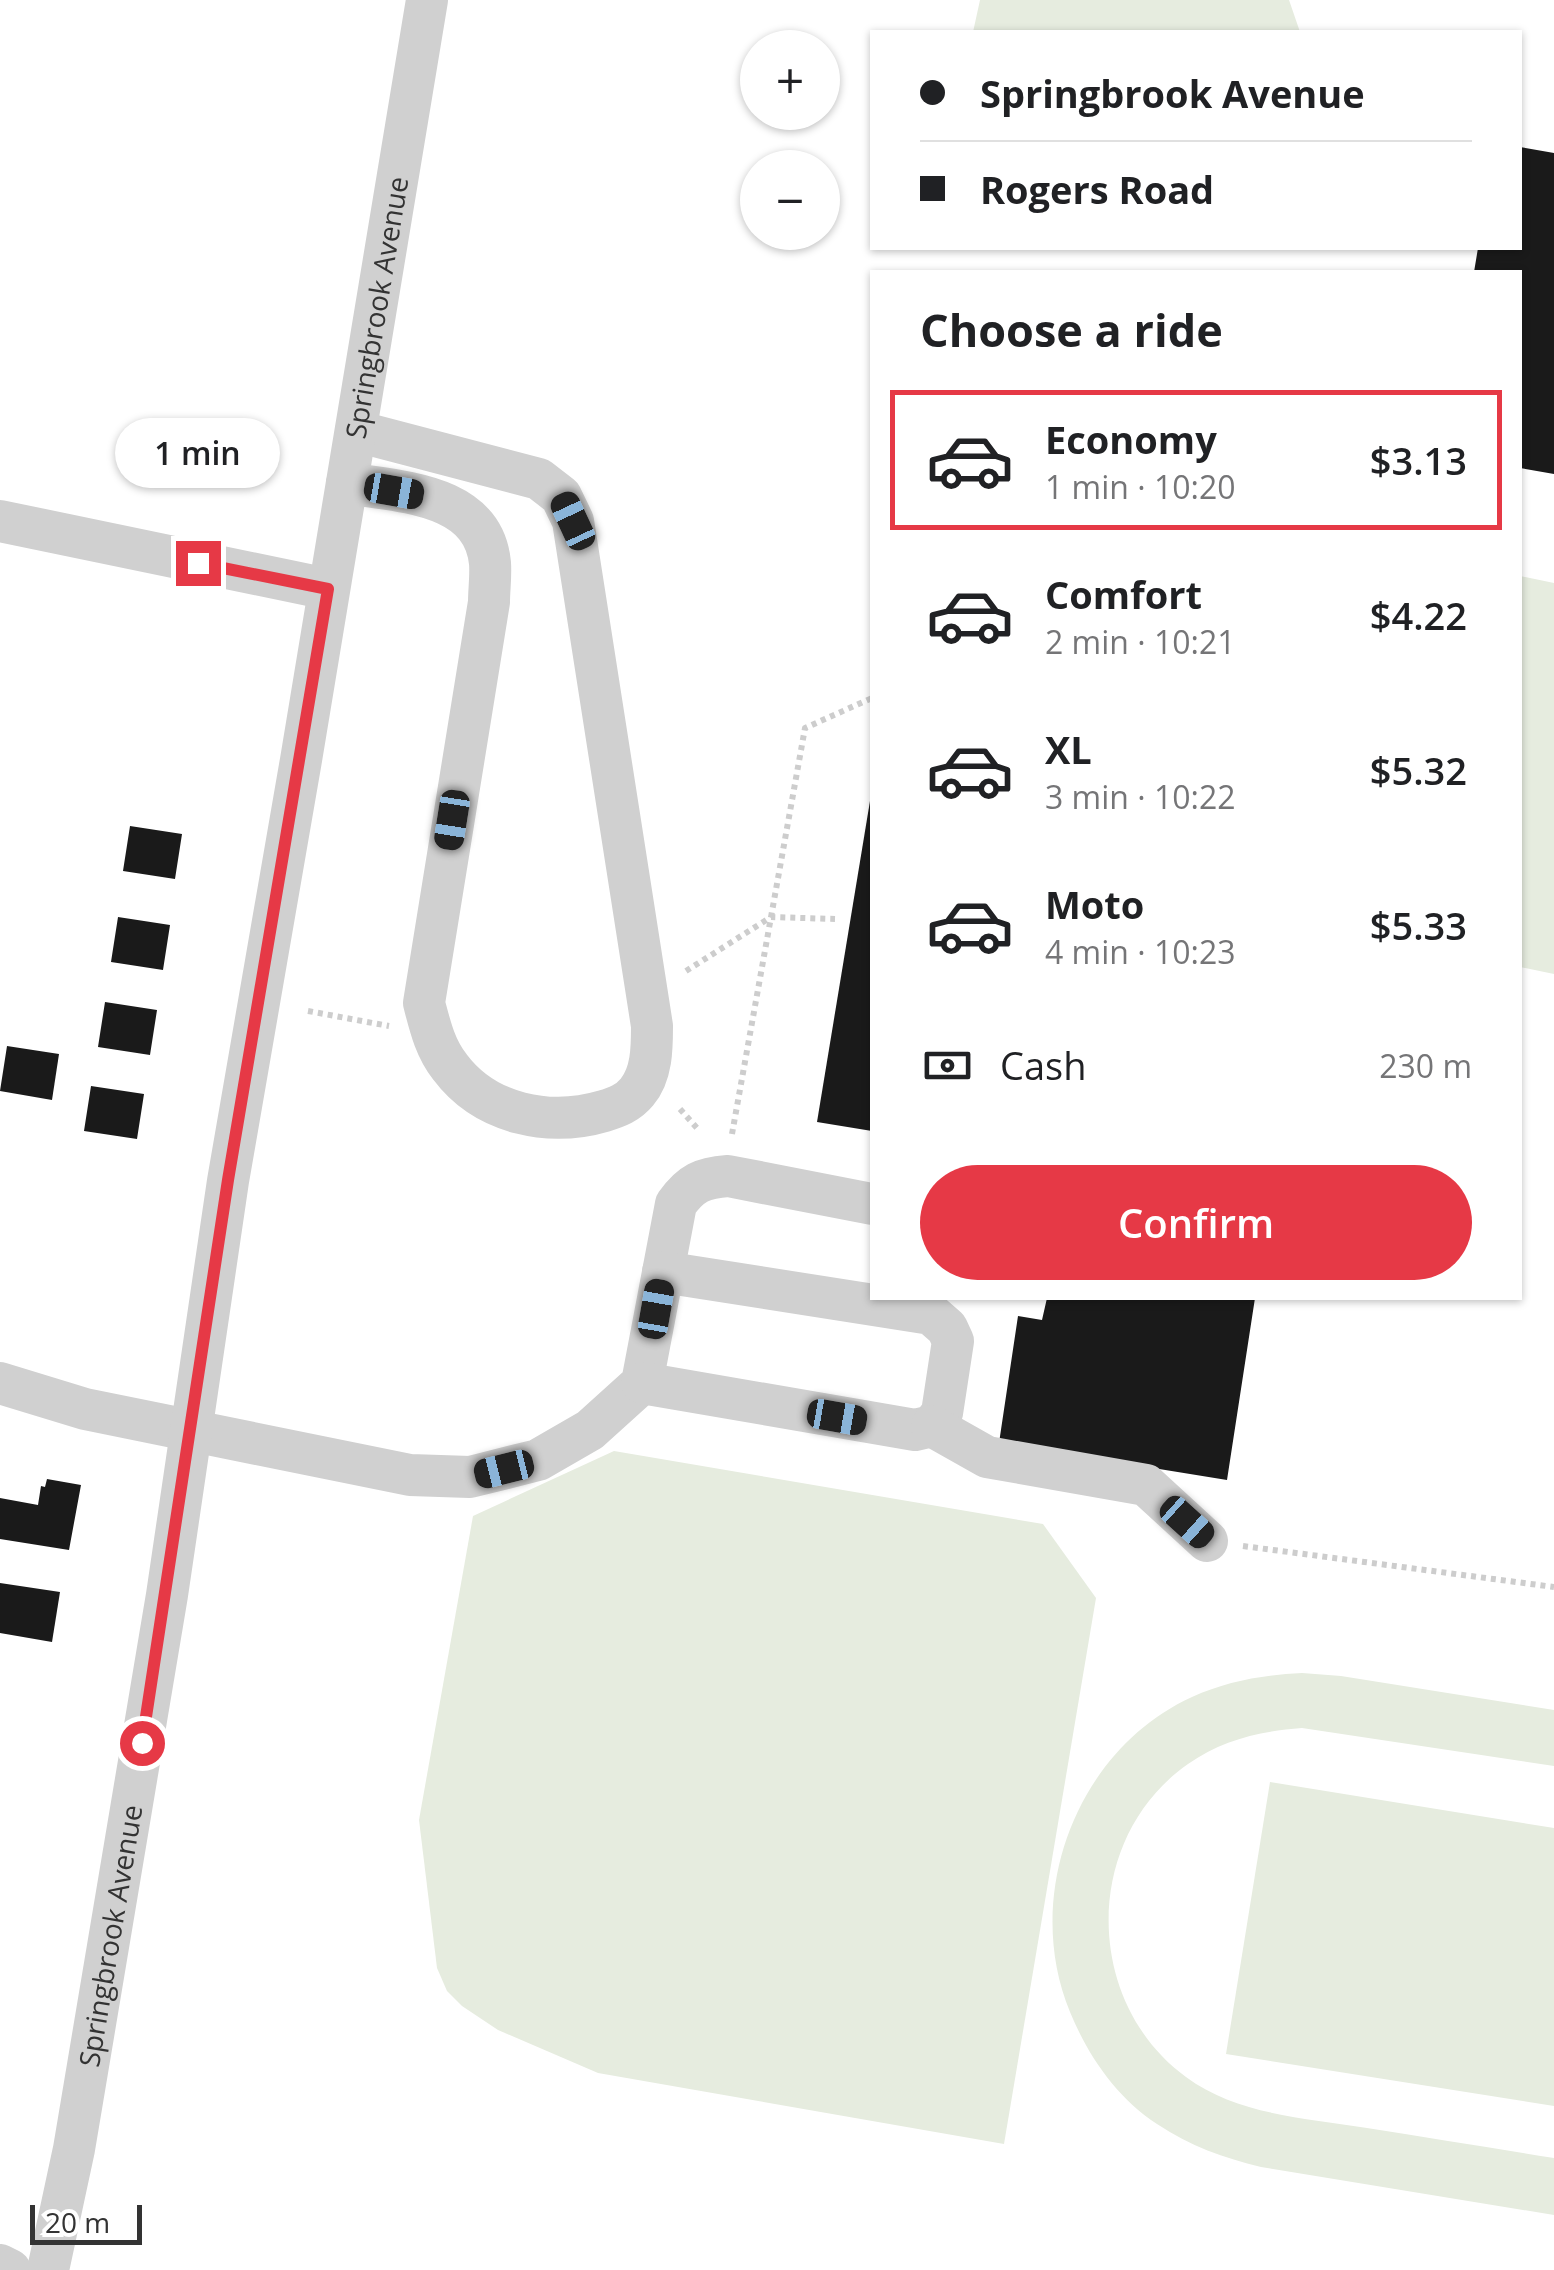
<!DOCTYPE html>
<html lang="en">
<head>
<meta charset="utf-8">
<style>
	body { margin:0; font-family:"Open Sans",sans-serif; background:#f6f6f6; color:#202124; height:100vh; display:flex; flex-direction:column; font-size:38px; white-space:nowrap }
	* { box-sizing:border-box; margin:0 }
	p { font-size:32px; color:#757577 }
	.icon { flex:none; width:55px; height:55px; fill:none; stroke:currentColor; stroke-width:2; stroke-linecap:round; stroke-linejoin:round }
	.map { position:relative; flex:1; overflow:hidden }
	.drawer { position:absolute; left:870px; top:270px; width:652px; height:1030px; display:flex; flex-direction:column; background:#fff; border-radius:0px; box-shadow:0 2px 8px #0004 }
	.drawer>* { flex:none }
	.top-card { position:absolute; left:870px; top:30px; width:652px; height:220px; border-radius:0px; box-shadow:0 2px 8px #0004; display:grid; align-content:center; height:220px; padding:0 50px; background:#fff }
	.controls { position:absolute; left:740px; top:30px; display:grid; gap:20px }
	.controls a { display:grid; place-items:center; width:100px; height:100px; border-radius:50%; background:#fff; box-shadow:0 2px 8px #0004; font-size:50px }
	.scale { position:absolute; left:30px; bottom:25px; width:112px; box-sizing:border-box; padding-left:10px; border:5px solid #333; border-top:0; font-size:28px; line-height:35px; white-space:nowrap; color:#333; -webkit-text-stroke:8px #fff; paint-order:stroke }
	.end { position:absolute; width:45px; height:45px; margin:-22px; border:12px solid #e63946; background:#fff; box-shadow:0 0 0 5px #fff }
	.from { border-radius:50% }
	.bubble { position:absolute; height:70px; border-radius:35px; background:#fff; box-shadow:0 2px 8px #0004; font-size:32px; font-weight:600; line-height:70px; text-align:center }
	.car { position:absolute; width:30px; height:60px; margin:-30px -15px; border-radius:12px; box-shadow:0 0 8px 2px #0007; background:linear-gradient(#222 24%,#8ab4d8 0 40%,#222 0 76%,#8ab4d8 0 86%,#222 0) }
	.top-card b { display:flex; align-items:center; gap:35px; height:95px; font-size:38px }
	.top-card b+b { border-top:2px solid #e0e0e0 }
	.top-card i { width:25px; height:25px; background:#202124 }
	ul { padding:0; list-style:none }
	li { display:flex; align-items:center; gap:30px; height:140px; margin:0 20px 15px; padding:0 30px; border:5px solid transparent; border-radius:0px }
	li div { flex:1 }
	li b { display:block; font-size:38px }
	li em { font-style:normal; font-weight:600 }
	li.selected { border-color:#e63946 }
	li>.icon { width:90px; height:90px; stroke-width:1.5 }
	h2 { padding:0 50px; font-size:45px; line-height:120px }
	.pay { display:flex; align-items:center; gap:25px; height:110px; padding:0 50px; font-size:38px }
	.pay p { margin-inline-start:auto }
	.primary-button { display:flex; gap:20px; margin-top:auto; padding:20px 50px }
	.primary-button a { flex:1; height:115px; border-radius:60px; background:#e63946; color:#fff; font-size:40px; font-weight:600; line-height:115px; text-align:center }
	.map>svg:first-child { display:block }
	.green { fill:#e6ecdf }
	.building { fill:#1a1a1a }
	.lines { fill:none; stroke-linecap:round; stroke-linejoin:round }
	.path { stroke:#cdcdcd; stroke-width:6; stroke-dasharray:5 5; stroke-linecap:butt }
	.minor { stroke:#d0d0d0; stroke-width:42 }
	.route { stroke:#e63946; stroke-width:12 }
	.labels { text-anchor:middle; dominant-baseline:central; stroke-width:10; stroke-linejoin:round; paint-order:stroke }
	.street-label { font-size:28px; fill:#333; stroke:#fff }
</style>
</head>
<body>
<div class="map">
<svg width="1554" height="2270" viewBox="0 0 1554 2270">
	<rect width="100%" height="100%" fill="#fff"/>
	<g class="green">
		<path d="M 980,0 L 1289,0 L 1300,32 L 973,32 Z"/>
		<path d="M 1520,576 L 1554,583 L 1554,974 L 1520,967 Z"/>
		<path d="M 614,1451 L 1043,1524 L 1096,1598 L 1004,2144 L 598,2073 L 498,2030 L 462,2006 L 447,1991 L 437,1968 L 419,1820 L 473,1516 Z"/>
		<path d="M 1302,1673 L 1341,1676 L 1554,1710 L 1554,1766 L 1302,1728 C 1260,1731 1222,1740 1188,1764 C 1082,1838 1083,2002 1186,2077 C 1237,2115 1306,2118 1367,2128 C 1429,2138 1492,2148 1554,2158 L 1554,2215 L 1261,2167 C 1224,2158 1190,2146 1157,2124 C 1117,2098 1088,2056 1070,2012 C 1022,1896 1076,1750 1192,1697 C 1227,1681 1263,1675 1302,1673 Z"/>
		<path d="M 1270,1782 L 1554,1828 L 1554,2106 L 1226,2054 Z"/>
	</g>
	<g class="building">
		<path d="M 1520,147 L 1554,153 L 1554,474 L 1520,468 L 1520,272 L 1474,272 L 1478,248 L 1520,248 Z"/>
		<path d="M 870,801 L 872,801 L 872,1131 L 817,1122 Z"/>
		<path d="M 130,826 L 182,834 L 175,879 L 123,871 Z"/>
		<path d="M 118,917 L 170,925 L 163,970 L 111,962 Z"/>
		<path d="M 105,1002 L 157,1010 L 150,1055 L 98,1047 Z"/>
		<path d="M 7,1046 L 59,1054 L 52,1100 L 0,1091 Z"/>
		<path d="M 91,1086 L 144,1094 L 137,1139 L 84,1131 Z"/>
		<path d="M 1047,1298 L 1255,1298 L 1227,1480 L 999,1443 L 1018,1316 L 1042,1320 Z"/>
		<path d="M 47,1479 L 81,1485 L 69,1550 L 0,1539 L 0,1498 L 38,1505 L 41,1486 L 45,1487 Z"/>
		<path d="M 0,1583 L 60,1592 L 52,1642 L 0,1633 Z"/>
	</g>
	<g class="lines">
		<g class="path">
			<path d="M 686,971 L 771,917 L 835,919"/>
			<path d="M 308,1011 L 389,1026"/>
			<path d="M 680,1109 L 697,1128"/>
			<path d="M 732,1134 L 805,728 L 872,698"/>
			<path d="M 1243,1546 L 1554,1587"/>
		</g>
		<g class="minor">
			<path d="M 347,483 C 400,492 483,493 490,563 C 491,576 489,590 489,602 L 424,1003 C 430,1026 435,1048 450,1067 C 486,1115 550,1127 604,1111 C 617,1107 628,1103 637,1092 C 652,1074 652,1048 652,1026 L 573,521 L 561,496 L 539,479 L 356,431"/>
			<path d="M 0,521 L 328,589"/>
			<path d="M 0,1383 L 85,1409 L 410,1475 L 470,1477 L 538,1460 L 590,1430 L 642,1383 L 676,1204 C 691,1183 702,1178 728,1176 L 872,1204"/>
			<path d="M 642,1383 L 915,1430 L 932,1426 L 942,1413 L 953,1341 L 947,1328 L 931,1314 L 663,1272"/>
			<path d="M 932,1426 L 987,1457 L 1146,1485 L 1207,1541"/>
			<path d="M 0,2265 L 10,2270"/>
			<path id="s1" d="M 48,2270 L 74,2149 L 167,1595 L 228,1181 L 301,760 L 427,0"/>
		</g>
	</g>
	<g class="lines">
		<path class="route" d="M 142,1743 L 228,1180 L 328,589 L 198,563"/>
	</g>
	<g class="labels">
		<g class="street-label">
			<text stroke="none"><textPath href="#s1" startOffset="1990">Springbrook Avenue</textPath></text>
			<text stroke="none"><textPath href="#s1" startOffset="340">Springbrook Avenue</textPath></text>
		</g>
	</g>
</svg>
<div class="controls">
<a>+</a>
<a>−</a>
</div>
<div class="scale">20 m</div>
<i class="end from" style="left:142px;top:1743px"></i>
<i class="end" style="left:198px;top:563px"></i>
<div class="bubble" style="left:115px;top:418px;width:165px">1 min</div>
<i class="car" style="left:394px;top:491px;rotate:100deg"></i>
<i class="car" style="left:573px;top:521px;rotate:335deg"></i>
<i class="car" style="left:452px;top:820px;rotate:189deg"></i>
<i class="car" style="left:656px;top:1309px;rotate:10deg"></i>
<i class="car" style="left:837px;top:1417px;rotate:100deg"></i>
<i class="car" style="left:504px;top:1469px;rotate:256deg"></i>
<i class="car" style="left:1187px;top:1522px;rotate:132deg"></i>
<div class="top-card">
<b><i class="from"></i>Springbrook Avenue</b>
<b><i></i>Rogers Road</b>
</div>
<section class="drawer">
<h2>Choose a ride</h2>
<ul>
<li class="selected"><svg class="icon" aria-label="car" viewBox="0 0 24 24"><path d="M5 17H2v-5l4-1 3-4h7l3 4 3 1v5h-3M9 17h6M6 11h13"/><circle cx="7" cy="17" r="2"/><circle cx="17" cy="17" r="2"/></svg><div><b>Economy</b><p>1 min · 10:20</p></div><em>$3.13</em></li>
<li><svg class="icon" aria-label="car" viewBox="0 0 24 24"><path d="M5 17H2v-5l4-1 3-4h7l3 4 3 1v5h-3M9 17h6M6 11h13"/><circle cx="7" cy="17" r="2"/><circle cx="17" cy="17" r="2"/></svg><div><b>Comfort</b><p>2 min · 10:21</p></div><em>$4.22</em></li>
<li><svg class="icon" aria-label="car" viewBox="0 0 24 24"><path d="M5 17H2v-5l4-1 3-4h7l3 4 3 1v5h-3M9 17h6M6 11h13"/><circle cx="7" cy="17" r="2"/><circle cx="17" cy="17" r="2"/></svg><div><b>XL</b><p>3 min · 10:22</p></div><em>$5.32</em></li>
<li><svg class="icon" aria-label="car" viewBox="0 0 24 24"><path d="M5 17H2v-5l4-1 3-4h7l3 4 3 1v5h-3M9 17h6M6 11h13"/><circle cx="7" cy="17" r="2"/><circle cx="17" cy="17" r="2"/></svg><div><b>Moto</b><p>4 min · 10:23</p></div><em>$5.33</em></li>
</ul>
<div class="pay"><svg class="icon" aria-label="cash" viewBox="0 0 24 24"><path d="M3 7h18v10H3z"/><circle cx="12" cy="12" r="2"/></svg>Cash<p>230 m</p></div>
<div class="primary-button"><a>Confirm</a></div>
</section>
</div>
</body>
</html>
